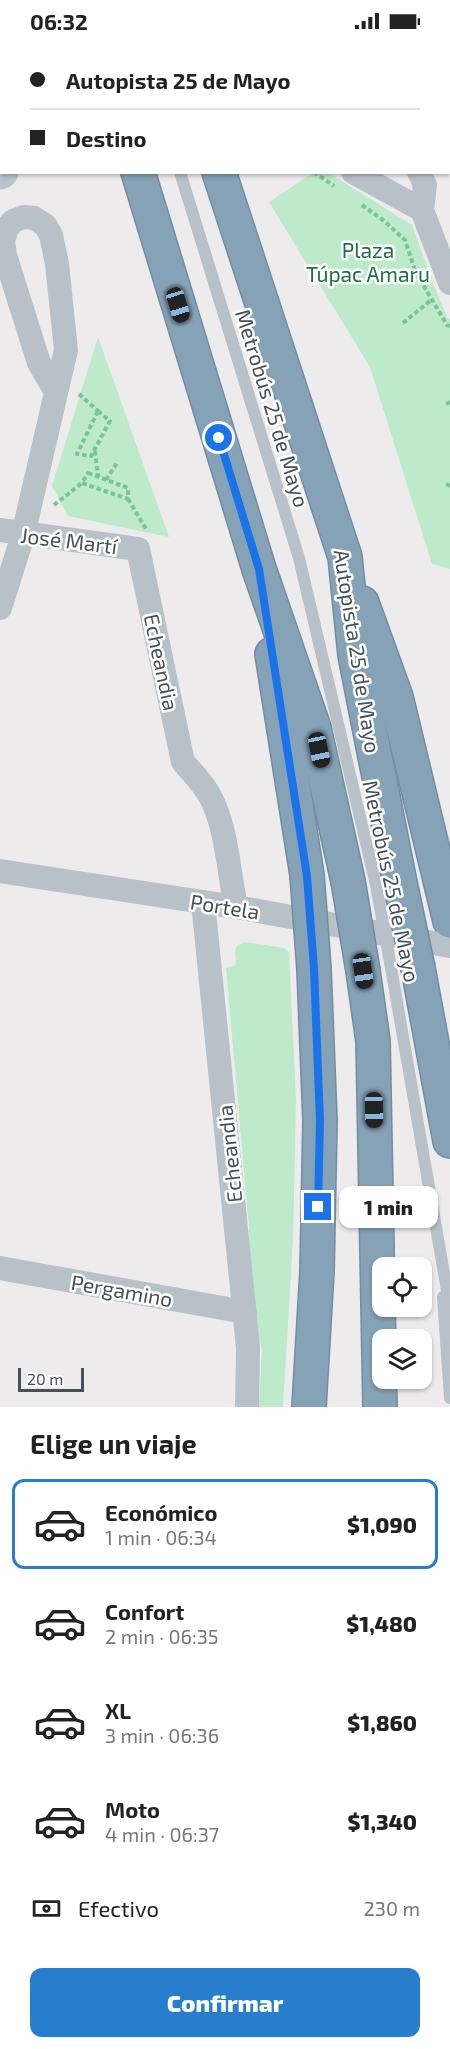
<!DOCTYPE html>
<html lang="es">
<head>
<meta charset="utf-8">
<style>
	body { margin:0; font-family:"Exo 2",sans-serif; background:#f2f2f2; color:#222; height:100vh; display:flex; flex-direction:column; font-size:22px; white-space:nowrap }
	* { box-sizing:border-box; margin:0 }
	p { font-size:20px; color:#767676 }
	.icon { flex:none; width:33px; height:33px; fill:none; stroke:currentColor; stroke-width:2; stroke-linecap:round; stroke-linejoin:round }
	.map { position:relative; height:1365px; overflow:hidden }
	.details { display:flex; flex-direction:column; background:#fff; flex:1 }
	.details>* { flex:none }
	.banner { position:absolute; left:0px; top:0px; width:450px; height:132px; box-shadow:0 2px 4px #0004; display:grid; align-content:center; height:132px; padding:0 30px; background:#fff }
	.buttons { position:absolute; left:372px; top:1215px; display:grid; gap:12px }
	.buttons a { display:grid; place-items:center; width:60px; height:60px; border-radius:12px; background:#fff; box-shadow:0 2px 4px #0004; font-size:30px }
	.scale { position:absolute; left:18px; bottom:15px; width:66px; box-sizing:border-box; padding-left:6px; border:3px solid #455057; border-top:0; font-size:16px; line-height:21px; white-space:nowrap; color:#455057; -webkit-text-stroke:4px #fff; paint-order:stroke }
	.end { position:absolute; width:27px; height:27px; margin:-14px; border:8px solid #1a73e8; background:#fff; box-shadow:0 0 0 3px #fff }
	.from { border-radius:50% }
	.bubble { position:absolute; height:42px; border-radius:12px; background:#fff; box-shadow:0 2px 4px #0004; font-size:20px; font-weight:800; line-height:42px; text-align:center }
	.car { position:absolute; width:18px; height:36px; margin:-18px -9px; border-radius:8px; box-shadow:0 0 4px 2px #0007; background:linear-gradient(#222 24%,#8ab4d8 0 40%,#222 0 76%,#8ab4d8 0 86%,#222 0) }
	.banner b { display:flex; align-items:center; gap:21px; height:57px; font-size:22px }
	.banner b+b { border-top:2px solid #e0e0e0 }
	.banner i { width:15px; height:15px; background:#222 }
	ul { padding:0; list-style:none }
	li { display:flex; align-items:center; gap:18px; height:90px; margin:0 12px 9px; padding:0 18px; border:3px solid transparent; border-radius:12px }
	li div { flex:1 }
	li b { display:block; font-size:22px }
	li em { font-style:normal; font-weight:800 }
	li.current { border-color:#267ecd }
	li>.icon { width:54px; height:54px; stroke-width:1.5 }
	h2 { padding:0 30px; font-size:27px; line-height:72px }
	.pay { display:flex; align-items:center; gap:15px; height:66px; padding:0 30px; font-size:22px }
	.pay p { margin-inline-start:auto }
	.cta { display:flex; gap:12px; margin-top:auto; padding:12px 30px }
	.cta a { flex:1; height:69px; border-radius:12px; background:#267ecd; color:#fff; font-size:24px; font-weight:800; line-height:69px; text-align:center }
	.status { display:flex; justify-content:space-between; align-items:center; height:42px; padding:0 30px; background:#fff; direction:ltr }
	.status svg { height:16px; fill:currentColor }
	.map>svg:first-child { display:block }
	.green { fill:#bceaca }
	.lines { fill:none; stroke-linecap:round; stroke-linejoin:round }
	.highway-casing { stroke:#728da3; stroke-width:36 }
	.path { stroke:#77c597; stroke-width:4; stroke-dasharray:4.5 3; stroke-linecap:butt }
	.lane { stroke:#b8c1c7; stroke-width:12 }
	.street { stroke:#b8c1c7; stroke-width:24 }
	.secondary { stroke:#b8c4cc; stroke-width:33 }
	.highway { stroke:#86a2b7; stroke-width:33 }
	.highway-bridge-casing { stroke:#728da3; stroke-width:36; stroke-linecap:butt }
	.lane-bridge { stroke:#b8c1c7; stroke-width:12 }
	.highway-bridge { stroke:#86a2b7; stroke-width:33 }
	.route { stroke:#1a73e8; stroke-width:8 }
	.labels { text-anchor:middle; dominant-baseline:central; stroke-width:5; stroke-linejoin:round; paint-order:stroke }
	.park-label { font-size:21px; fill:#1d7140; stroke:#fff }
	.street-label { font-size:21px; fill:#455057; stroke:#fff }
</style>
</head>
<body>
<div class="status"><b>06:32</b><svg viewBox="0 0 49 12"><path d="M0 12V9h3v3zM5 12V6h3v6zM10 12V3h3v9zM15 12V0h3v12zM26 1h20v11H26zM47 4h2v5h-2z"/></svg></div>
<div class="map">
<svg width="450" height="1365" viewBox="0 0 450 1365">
	<rect width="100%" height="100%" fill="#eeebec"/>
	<g class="green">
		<path d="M 0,0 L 313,0 L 2,2 L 1,53 Z"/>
		<path d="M 313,131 L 329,131 L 412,183 L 433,241 L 447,275 L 450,277 L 450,527 L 432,522 L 370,325 L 269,160 Z"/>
		<path d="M 98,295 L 169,495 L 68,474 L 52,444 Z"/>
		<path d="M 246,900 L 284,906 L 289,910 L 296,1057 L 293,1197 L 283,1365 L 259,1365 L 262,1307 L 249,1256 L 249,1185 L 226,926 L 236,923 L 235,908 L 238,903 Z"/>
	</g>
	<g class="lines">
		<defs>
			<g id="highway">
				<path d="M 101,0 L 102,2"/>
				<path d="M 182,0 L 183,2"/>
				<path d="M 138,130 L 259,527 L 314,686 L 348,839"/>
				<path d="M 219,130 L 345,515 L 355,613 L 400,841"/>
				<path d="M 362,561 L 396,655 L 450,879"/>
				<path d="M 272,612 L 307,833"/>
				<path d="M 418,926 L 450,1099"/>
				<path d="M 363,929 L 373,999 L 380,1365"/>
				<path d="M 309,1365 L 317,1229 L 320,1079 L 314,927"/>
			</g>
		</defs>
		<use href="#highway" class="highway-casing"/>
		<g class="path">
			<path d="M 300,0 L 301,2"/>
			<path d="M 0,46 L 2,47"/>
			<path d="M 314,130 L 334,144"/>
			<path d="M 362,163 L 383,178 L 405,198 L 416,231 L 447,283 L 450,284"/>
			<path d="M 387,230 L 416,231"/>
			<path d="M 403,281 L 431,258"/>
			<path d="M 79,352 L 98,369"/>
			<path d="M 446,362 L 450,360"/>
			<path d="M 98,369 L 110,379 L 91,414 L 77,412 Z"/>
			<path d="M 95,409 L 98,435"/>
			<path d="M 88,431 L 128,446 L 128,457 L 82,441 Z"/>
			<path d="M 106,438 L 117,421"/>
			<path d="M 446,442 L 450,444"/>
			<path d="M 128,457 L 146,487"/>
			<path d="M 54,463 L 82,441"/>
		</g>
		<g class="lane">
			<path d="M 142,0 L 142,2"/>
			<path d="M 180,130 L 299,516 L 376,843"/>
			<path d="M 393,937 L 450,1266"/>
			<path d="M 443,1255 L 450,1356"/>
		</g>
		<g class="street">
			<path d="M 353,130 L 422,168"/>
			<path d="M 419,130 L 425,143 L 422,168 L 450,241"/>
			<path d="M 0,488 L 138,507 L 183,720 C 193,731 204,742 211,756 C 227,787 229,832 236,865"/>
			<path d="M 0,566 L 23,493 L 66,308 L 57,222 L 51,193 L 45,183 L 34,176 L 24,175 L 13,179 L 7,186 L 3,199 L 5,213 L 39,321 L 56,350"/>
			<path d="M 0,829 L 236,865 L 450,904"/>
			<path d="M 203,860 L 248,1306 L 247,1365"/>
			<path d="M 0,1226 L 245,1270"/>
		</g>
		<g class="secondary">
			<path d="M 360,2 L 362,0"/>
			<path d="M 0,84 L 2,85"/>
			<path d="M 0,131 L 2,130"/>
		</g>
		<use href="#highway" class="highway"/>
		<defs>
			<g id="highway-bridge">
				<path d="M 307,833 L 314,927"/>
				<path d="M 348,839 L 363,929"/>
				<path d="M 400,841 L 418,926"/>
			</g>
		</defs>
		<use href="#highway-bridge" class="highway-bridge-casing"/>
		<path class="lane-bridge" d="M 376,843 L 393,937"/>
		<use href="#highway-bridge" class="highway-bridge"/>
	</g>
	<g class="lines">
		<path class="route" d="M 219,396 L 259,527 L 307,834 L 314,927 L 320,1079 L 318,1165"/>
	</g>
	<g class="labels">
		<g class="park-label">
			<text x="368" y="207">Plaza<tspan x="368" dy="24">Túpac Amaru</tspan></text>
		</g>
		<g class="street-label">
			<text transform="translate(273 366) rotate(73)">Metrobús 25 de Mayo</text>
			<text transform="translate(69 498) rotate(7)">José Martí</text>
			<text transform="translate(358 609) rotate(81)">Autopista 25 de Mayo</text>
			<text transform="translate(162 620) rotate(78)">Echeandia</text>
			<text transform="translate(392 839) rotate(78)">Metrobús 25 de Mayo</text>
			<text transform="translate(225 864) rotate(9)">Portela</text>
			<text transform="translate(229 1112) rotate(-96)">Echeandia</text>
			<text transform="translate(122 1248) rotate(10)">Pergamino</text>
		</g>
	</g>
</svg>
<div class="buttons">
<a><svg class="icon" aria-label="locate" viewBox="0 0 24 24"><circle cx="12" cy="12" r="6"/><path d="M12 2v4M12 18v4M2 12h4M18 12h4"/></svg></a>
<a><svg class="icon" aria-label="layers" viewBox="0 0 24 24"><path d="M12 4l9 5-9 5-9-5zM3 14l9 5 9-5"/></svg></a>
</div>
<div class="scale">20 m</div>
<i class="end from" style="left:219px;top:396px"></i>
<i class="end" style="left:318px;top:1165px"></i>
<div class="bubble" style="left:339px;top:1144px;width:99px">1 min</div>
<i class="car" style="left:178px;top:263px;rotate:163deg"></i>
<i class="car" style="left:319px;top:708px;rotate:168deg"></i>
<i class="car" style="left:363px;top:929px;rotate:172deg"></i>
<i class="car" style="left:374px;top:1068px;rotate:179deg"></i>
<div class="banner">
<b><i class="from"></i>Autopista 25 de Mayo</b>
<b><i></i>Destino</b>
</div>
</div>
<section class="details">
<h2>Elige un viaje</h2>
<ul>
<li class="current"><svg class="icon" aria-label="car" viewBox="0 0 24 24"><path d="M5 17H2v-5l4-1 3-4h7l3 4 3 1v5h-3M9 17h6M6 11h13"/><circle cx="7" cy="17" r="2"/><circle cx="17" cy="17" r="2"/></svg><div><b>Económico</b><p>1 min · 06:34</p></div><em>$1,090</em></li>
<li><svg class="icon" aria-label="car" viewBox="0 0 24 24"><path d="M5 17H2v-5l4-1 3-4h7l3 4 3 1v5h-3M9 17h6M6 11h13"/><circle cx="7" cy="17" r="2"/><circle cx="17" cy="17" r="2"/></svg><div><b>Confort</b><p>2 min · 06:35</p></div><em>$1,480</em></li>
<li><svg class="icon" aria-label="car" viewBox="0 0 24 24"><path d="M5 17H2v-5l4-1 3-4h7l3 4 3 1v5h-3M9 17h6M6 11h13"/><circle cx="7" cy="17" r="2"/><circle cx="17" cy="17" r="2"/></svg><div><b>XL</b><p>3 min · 06:36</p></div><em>$1,860</em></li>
<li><svg class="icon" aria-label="car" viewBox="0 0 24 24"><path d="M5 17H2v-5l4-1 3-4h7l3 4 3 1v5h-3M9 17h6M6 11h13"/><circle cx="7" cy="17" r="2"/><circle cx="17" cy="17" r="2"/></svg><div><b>Moto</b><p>4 min · 06:37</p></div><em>$1,340</em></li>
</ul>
<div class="pay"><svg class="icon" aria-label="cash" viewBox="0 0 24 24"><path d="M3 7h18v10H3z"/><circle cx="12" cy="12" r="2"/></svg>Efectivo<p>230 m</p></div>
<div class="cta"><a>Confirmar</a></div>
</section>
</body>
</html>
